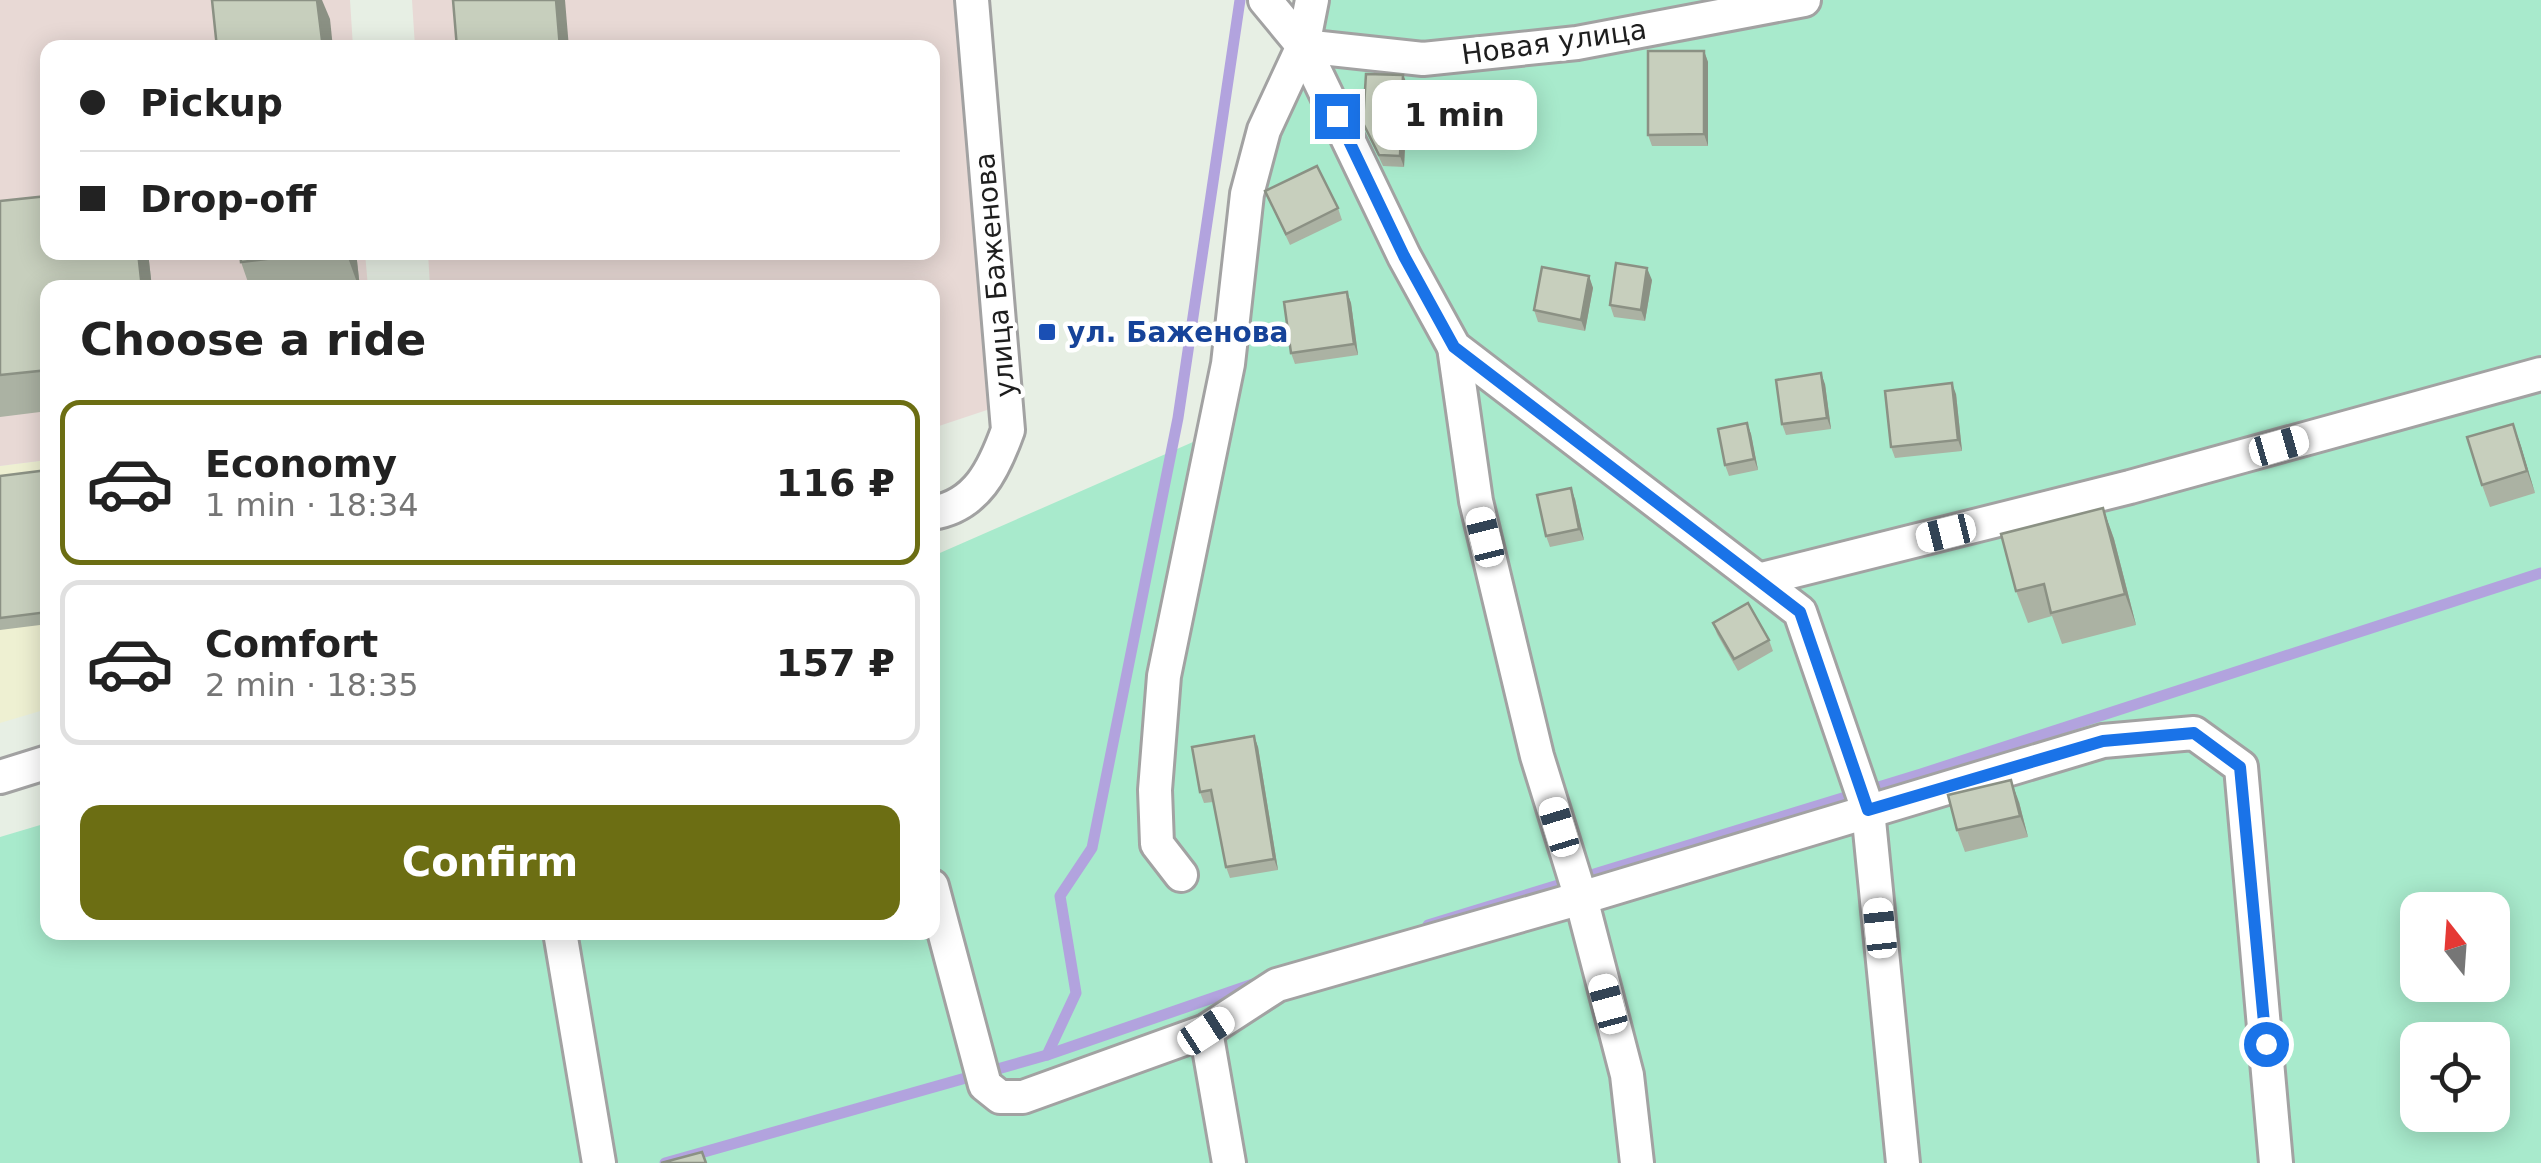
<!DOCTYPE html>
<html lang="en">
<head>
<meta charset="utf-8">
<style>
	body { margin:0; font-family:"DejaVu Sans",sans-serif; background:#f6f6f6; color:#222; height:100vh; display:flex; flex-direction:column; font-size:38px; white-space:nowrap }
	* { box-sizing:border-box; margin:0 }
	p { font-size:32px; color:#767676 }
	.icon { flex:none; width:55px; height:55px; fill:none; stroke:currentColor; stroke-width:2; stroke-linecap:round; stroke-linejoin:round }
	.map { position:relative; flex:1; overflow:hidden }
	.details { position:absolute; left:40px; top:280px; width:900px; height:660px; display:flex; flex-direction:column; background:#fff; border-radius:20px; box-shadow:0 5px 25px #0003 }
	.details>* { flex:none }
	.top-card { position:absolute; left:40px; top:40px; width:900px; height:220px; border-radius:20px; box-shadow:0 5px 25px #0003; display:grid; align-content:center; height:220px; padding:0 40px; background:#fff }
	.needle { width:65px; rotate:343deg }
	.buttons { position:absolute; left:2400px; top:892px; display:grid; gap:20px }
	.buttons a { display:grid; place-items:center; width:110px; height:110px; border-radius:20px; background:#fff; box-shadow:0 5px 25px #0003; font-size:50px }
	.end { position:absolute; width:45px; height:45px; margin:-22px; border:12px solid #1a73e8; background:#fff; box-shadow:0 0 0 5px #fff }
	.from { border-radius:50% }
	.bubble { position:absolute; height:70px; border-radius:20px; background:#fff; box-shadow:0 5px 25px #0003; font-size:32px; font-weight:600; line-height:70px; text-align:center }
	.car { position:absolute; width:30px; height:60px; margin:-30px -15px; border-radius:12px; box-shadow:0 0 8px 2px #0007; background:linear-gradient(#fff 24%,#345 0 40%,#fff 0 76%,#345 0 86%,#fff 0) }
	.top-card b { display:flex; align-items:center; gap:35px; height:95px; font-size:38px }
	.top-card b+b { border-top:2px solid #e0e0e0 }
	.top-card i { width:25px; height:25px; background:#222 }
	ul { padding:0; list-style:none }
	li { display:flex; align-items:center; gap:30px; height:165px; margin:0 20px 15px; padding:0 20px; border:5px solid #e0e0e0; border-radius:20px }
	li div { flex:1 }
	li b { display:block; font-size:38px }
	li em { font-style:normal; font-weight:600 }
	li.active { border-color:#6c6e13 }
	li>.icon { width:90px; height:90px; stroke-width:1.5 }
	h2 { padding:0 40px; font-size:45px; line-height:120px }
	.button { display:flex; gap:20px; margin-top:auto; padding:20px 40px }
	.button a { flex:1; height:115px; border-radius:20px; background:#6c6e13; color:#fff; font-size:40px; font-weight:600; line-height:115px; text-align:center }
	.map>svg:first-child { display:block }
	.commercial { fill:#eef0d2 }
	.industrial { fill:#e8d9d5 }
	.grass { fill:#a8eacc; fill-rule:evenodd }
	.lines { fill:none; stroke-linecap:round; stroke-linejoin:round }
	.stream { stroke:#b2a3de; stroke-width:11 }
	.minor-casing { stroke:#a2a2a2; stroke-width:38 }
	.minor { stroke:#fff; stroke-width:32 }
	.wall { fill:#abb2a3 }
	.shaded-wall { fill:#8b9184 }
	.building { fill:#c7cfbd; stroke:#8b9184; stroke-width:2.5 }
	.route { stroke:#1a73e8; stroke-width:12 }
	.transit-dot { fill:#1a4fb4; stroke:#fff; stroke-width:4 }
	.labels { text-anchor:middle; dominant-baseline:central; stroke-width:9; stroke-linejoin:round; paint-order:stroke }
	.street-label { font-size:28px; fill:#1e1e1e; stroke:#fff }
	.transit-label { font-size:28px; font-weight:bold; fill:#164399; stroke:#fff; text-anchor:start }
</style>
</head>
<body>
<div class="map">
<svg width="2541" height="1163" viewBox="0 0 2541 1163">
	<rect width="100%" height="100%" fill="#e7efe4"/>
	<path class="commercial" d="M 47,460 L 47,709 L 0,723 L 0,466 Z"/>
	<g class="industrial">
		<path d="M 0,0 L 350,0 L 353,47 L 48,48 L 48,252 L 365,253 L 368,287 L 48,288 L 47,460 L 0,466 Z"/>
		<path d="M 412,0 L 955,0 L 990,409 L 933,428 L 932,288 L 430,287 L 428,253 L 932,252 L 932,48 L 415,47 Z"/>
	</g>
	<path class="grass" d="M 1317,0 L 2541,0 L 2541,1163 L 0,1163 L 0,837 L 47,823 L 48,932 L 932,932 L 933,556 L 1193,442 ZM 2418,910 L 2492,910 L 2492,985 L 2418,985 ZM 2418,1040 L 2492,1040 L 2492,1115 L 2418,1115 Z"/>
	<g class="lines">
		<g class="stream">
			<path d="M 1428,925 L 1921,774 L 2541,573"/>
			<path d="M 1047,1055 L 1076,993 L 1060,896 L 1092,848 L 1178,418 L 1240,0"/>
			<path d="M 665,1163 L 1047,1055 L 1259,982"/>
		</g>
		<defs>
			<g id="minor">
				<path d="M 1265,0 L 1303,46 L 1404,256 L 1454,347 L 1800,612 L 1868,810 L 1903,1163"/>
				<path d="M 1303,46 L 1423,59 L 1577,43 L 1804,0"/>
				<path d="M 1454,347 L 1476,501 L 1537,756 L 1581,898 L 1627,1075 L 1637,1163"/>
				<path d="M 932,513 C 977,506 994,469 1008,430 L 972,0"/>
				<path d="M 1762,579 L 2130,487 L 2541,374"/>
				<path d="M 0,777 L 48,762"/>
				<path d="M 1181,875 L 1157,844 L 1155,790 L 1164,676 L 1228,364 L 1247,194 L 1264,130 L 1303,46 L 1312,0"/>
				<path d="M 932,886 L 985,1085 L 1000,1097 L 1023,1097 L 1206,1031 L 1277,985 L 1581,898 L 2103,741 L 2194,733 L 2241,767 L 2276,1163"/>
				<path d="M 560,932 L 599,1163"/>
				<path d="M 1206,1031 L 1229,1163"/>
			</g>
		</defs>
		<use href="#minor" class="minor-casing"/>
		<use href="#minor" class="minor"/>
	</g>
	<g class="wall">
		<path d="M 1704,51 L 1708,62 L 1708,146 L 1652,146 L 1648,135 Z"/>
		<path d="M 1403,75 L 1408,86 L 1404,167 L 1383,166 L 1363,123 Z"/>
		<path d="M 1265,191 L 1338,208 L 1342,220 L 1290,245 Z"/>
		<path d="M 0,201 L 48,252 L 148,252 L 152,288 L 48,288 L 48,411 L 0,417 Z"/>
		<path d="M 240,252 L 356,252 L 360,288 L 250,288 L 241,262 Z"/>
		<path d="M 1589,276 L 1593,288 L 1585,331 L 1538,322 L 1534,310 Z"/>
		<path d="M 1652,280 L 1645,321 L 1614,317 L 1610,305 Z"/>
		<path d="M 1347,292 L 1351,303 L 1358,355 L 1295,364 L 1291,353 Z"/>
		<path d="M 1825,384 L 1831,429 L 1786,435 L 1782,424 Z"/>
		<path d="M 1956,394 L 1962,451 L 1895,458 L 1891,447 Z"/>
		<path d="M 1747,423 L 1751,434 L 1758,470 L 1729,476 L 1725,465 Z"/>
		<path d="M 2513,424 L 2535,493 L 2490,507 L 2482,485 Z"/>
		<path d="M 48,470 L 48,624 L 0,630 L 0,476 Z"/>
		<path d="M 1575,499 L 1584,540 L 1550,547 L 1546,536 Z"/>
		<path d="M 2103,508 L 2114,539 L 2136,625 L 2062,644 L 2052,616 L 2028,623 L 2016,591 Z"/>
		<path d="M 1713,623 L 1769,640 L 1773,651 L 1738,671 L 1717,634 Z"/>
		<path d="M 1254,736 L 1258,747 L 1278,870 L 1230,878 L 1226,867 L 1213,802 L 1204,803 L 1200,792 Z"/>
		<path d="M 2019,802 L 2028,837 L 1965,852 L 1957,830 Z"/>
	</g>
	<g class="shaded-wall">
		<path d="M 317,0 L 322,0 L 330,19 L 333,48 L 323,48 Z"/>
		<path d="M 556,0 L 565,0 L 569,48 L 560,48 Z"/>
		<path d="M 1704,51 L 1708,62 L 1708,146 L 1704,134 Z"/>
		<path d="M 1403,75 L 1408,86 L 1404,167 L 1400,156 Z"/>
		<path d="M 138,252 L 148,252 L 152,288 L 142,288 Z"/>
		<path d="M 346,252 L 356,252 L 360,288 L 359,288 Z"/>
		<path d="M 1647,268 L 1652,280 L 1645,321 L 1641,310 Z"/>
		<path d="M 1589,276 L 1593,288 L 1585,331 L 1581,320 Z"/>
		<path d="M 1347,292 L 1351,303 L 1358,355 L 1354,344 Z"/>
		<path d="M 1821,373 L 1825,384 L 1831,429 L 1827,418 Z"/>
		<path d="M 1952,383 L 1956,394 L 1962,451 L 1958,440 Z"/>
		<path d="M 1747,423 L 1751,434 L 1758,470 L 1754,459 Z"/>
		<path d="M 2513,424 L 2521,446 L 2535,493 L 2527,471 Z"/>
		<path d="M 1571,488 L 1575,499 L 1584,540 L 1579,529 Z"/>
		<path d="M 2103,508 L 2114,539 L 2136,625 L 2125,594 Z"/>
		<path d="M 1254,736 L 1258,747 L 1278,870 L 1274,859 Z"/>
		<path d="M 2011,780 L 2019,802 L 2028,837 L 2020,816 Z"/>
	</g>
	<g class="building">
		<path d="M 212,0 L 317,0 L 323,48 L 217,48 Z"/>
		<path d="M 453,0 L 556,0 L 560,48 L 457,48 Z"/>
		<path d="M 1648,51 L 1704,51 L 1704,134 L 1648,135 Z"/>
		<path d="M 1366,74 L 1403,75 L 1400,156 L 1379,155 L 1363,123 Z"/>
		<path d="M 1317,166 L 1338,208 L 1286,234 L 1265,191 Z"/>
		<path d="M 48,196 L 48,252 L 138,252 L 142,288 L 48,288 L 48,370 L 0,375 L 0,201 Z"/>
		<path d="M 240,252 L 325,252 L 241,262 Z"/>
		<path d="M 1616,263 L 1647,268 L 1641,310 L 1610,305 Z"/>
		<path d="M 1542,267 L 1589,276 L 1581,320 L 1534,310 Z"/>
		<path d="M 1347,292 L 1354,344 L 1291,353 L 1284,302 Z"/>
		<path d="M 1821,373 L 1827,418 L 1782,424 L 1776,380 Z"/>
		<path d="M 1952,383 L 1958,440 L 1891,447 L 1885,391 Z"/>
		<path d="M 1747,423 L 1754,459 L 1725,465 L 1718,429 Z"/>
		<path d="M 2513,424 L 2527,471 L 2482,485 L 2467,437 Z"/>
		<path d="M 48,470 L 48,612 L 0,618 L 0,476 Z"/>
		<path d="M 1571,488 L 1579,529 L 1546,536 L 1537,495 Z"/>
		<path d="M 2103,508 L 2125,594 L 2051,613 L 2044,584 L 2016,591 L 2001,534 Z"/>
		<path d="M 1748,603 L 1769,640 L 1734,659 L 1713,623 Z"/>
		<path d="M 1254,736 L 1274,859 L 1226,867 L 1211,790 L 1200,792 L 1192,747 Z"/>
		<path d="M 2011,780 L 2020,816 L 1957,830 L 1948,795 Z"/>
		<path d="M 702,1152 L 706,1163 L 661,1163 Z"/>
	</g>
	<g class="lines">
		<path class="route" d="M 1337,116 L 1404,256 L 1454,347 L 1800,612 L 1868,810 L 2103,741 L 2194,733 L 2240,767 L 2266,1044"/>
	</g>
	<rect class="transit-dot" x="1037" y="322" width="20" height="20" rx="5"/>
	<g class="labels">
		<g class="street-label">
			<text transform="translate(1554 42) rotate(-8)">Новая улица</text>
			<text transform="translate(995 275) rotate(-95)">улица Баженова</text>
		</g>
		<g class="transit-label">
			<text x="1067" y="332">ул. Баженова</text>
		</g>
	</g>
</svg>
<div class="buttons">
<a><svg class="needle" viewBox="-14 -14 28 28"><path d="M0-13l5 13h-10z" fill="#e53935"/><path d="M0 13l5-13h-10z" fill="#767676"/></svg></a>
<a><svg class="icon" aria-label="locate" viewBox="0 0 24 24"><circle cx="12" cy="12" r="6"/><path d="M12 2v4M12 18v4M2 12h4M18 12h4"/></svg></a>
</div>
<i class="end from" style="left:2266px;top:1044px"></i>
<i class="end" style="left:1337px;top:116px"></i>
<div class="bubble" style="left:1372px;top:80px;width:165px">1 min</div>
<i class="car" style="left:2279px;top:446px;rotate:74deg"></i>
<i class="car" style="left:1946px;top:533px;rotate:256deg"></i>
<i class="car" style="left:1485px;top:537px;rotate:346deg"></i>
<i class="car" style="left:1559px;top:827px;rotate:343deg"></i>
<i class="car" style="left:1880px;top:928px;rotate:354deg"></i>
<i class="car" style="left:1608px;top:1004px;rotate:345deg"></i>
<i class="car" style="left:1206px;top:1031px;rotate:57deg"></i>
<div class="top-card">
<b><i class="from"></i>Pickup</b>
<b><i></i>Drop-off</b>
</div>
<section class="details">
<h2>Choose a ride</h2>
<ul>
<li class="active"><svg class="icon" aria-label="car" viewBox="0 0 24 24"><path d="M5 17H2v-5l4-1 3-4h7l3 4 3 1v5h-3M9 17h6M6 11h13"/><circle cx="7" cy="17" r="2"/><circle cx="17" cy="17" r="2"/></svg><div><b>Economy</b><p>1 min · 18:34</p></div><em>116 ₽</em></li>
<li><svg class="icon" aria-label="car" viewBox="0 0 24 24"><path d="M5 17H2v-5l4-1 3-4h7l3 4 3 1v5h-3M9 17h6M6 11h13"/><circle cx="7" cy="17" r="2"/><circle cx="17" cy="17" r="2"/></svg><div><b>Comfort</b><p>2 min · 18:35</p></div><em>157 ₽</em></li>
</ul>
<div class="button"><a>Confirm</a></div>
</section>
</div>
</body>
</html>
